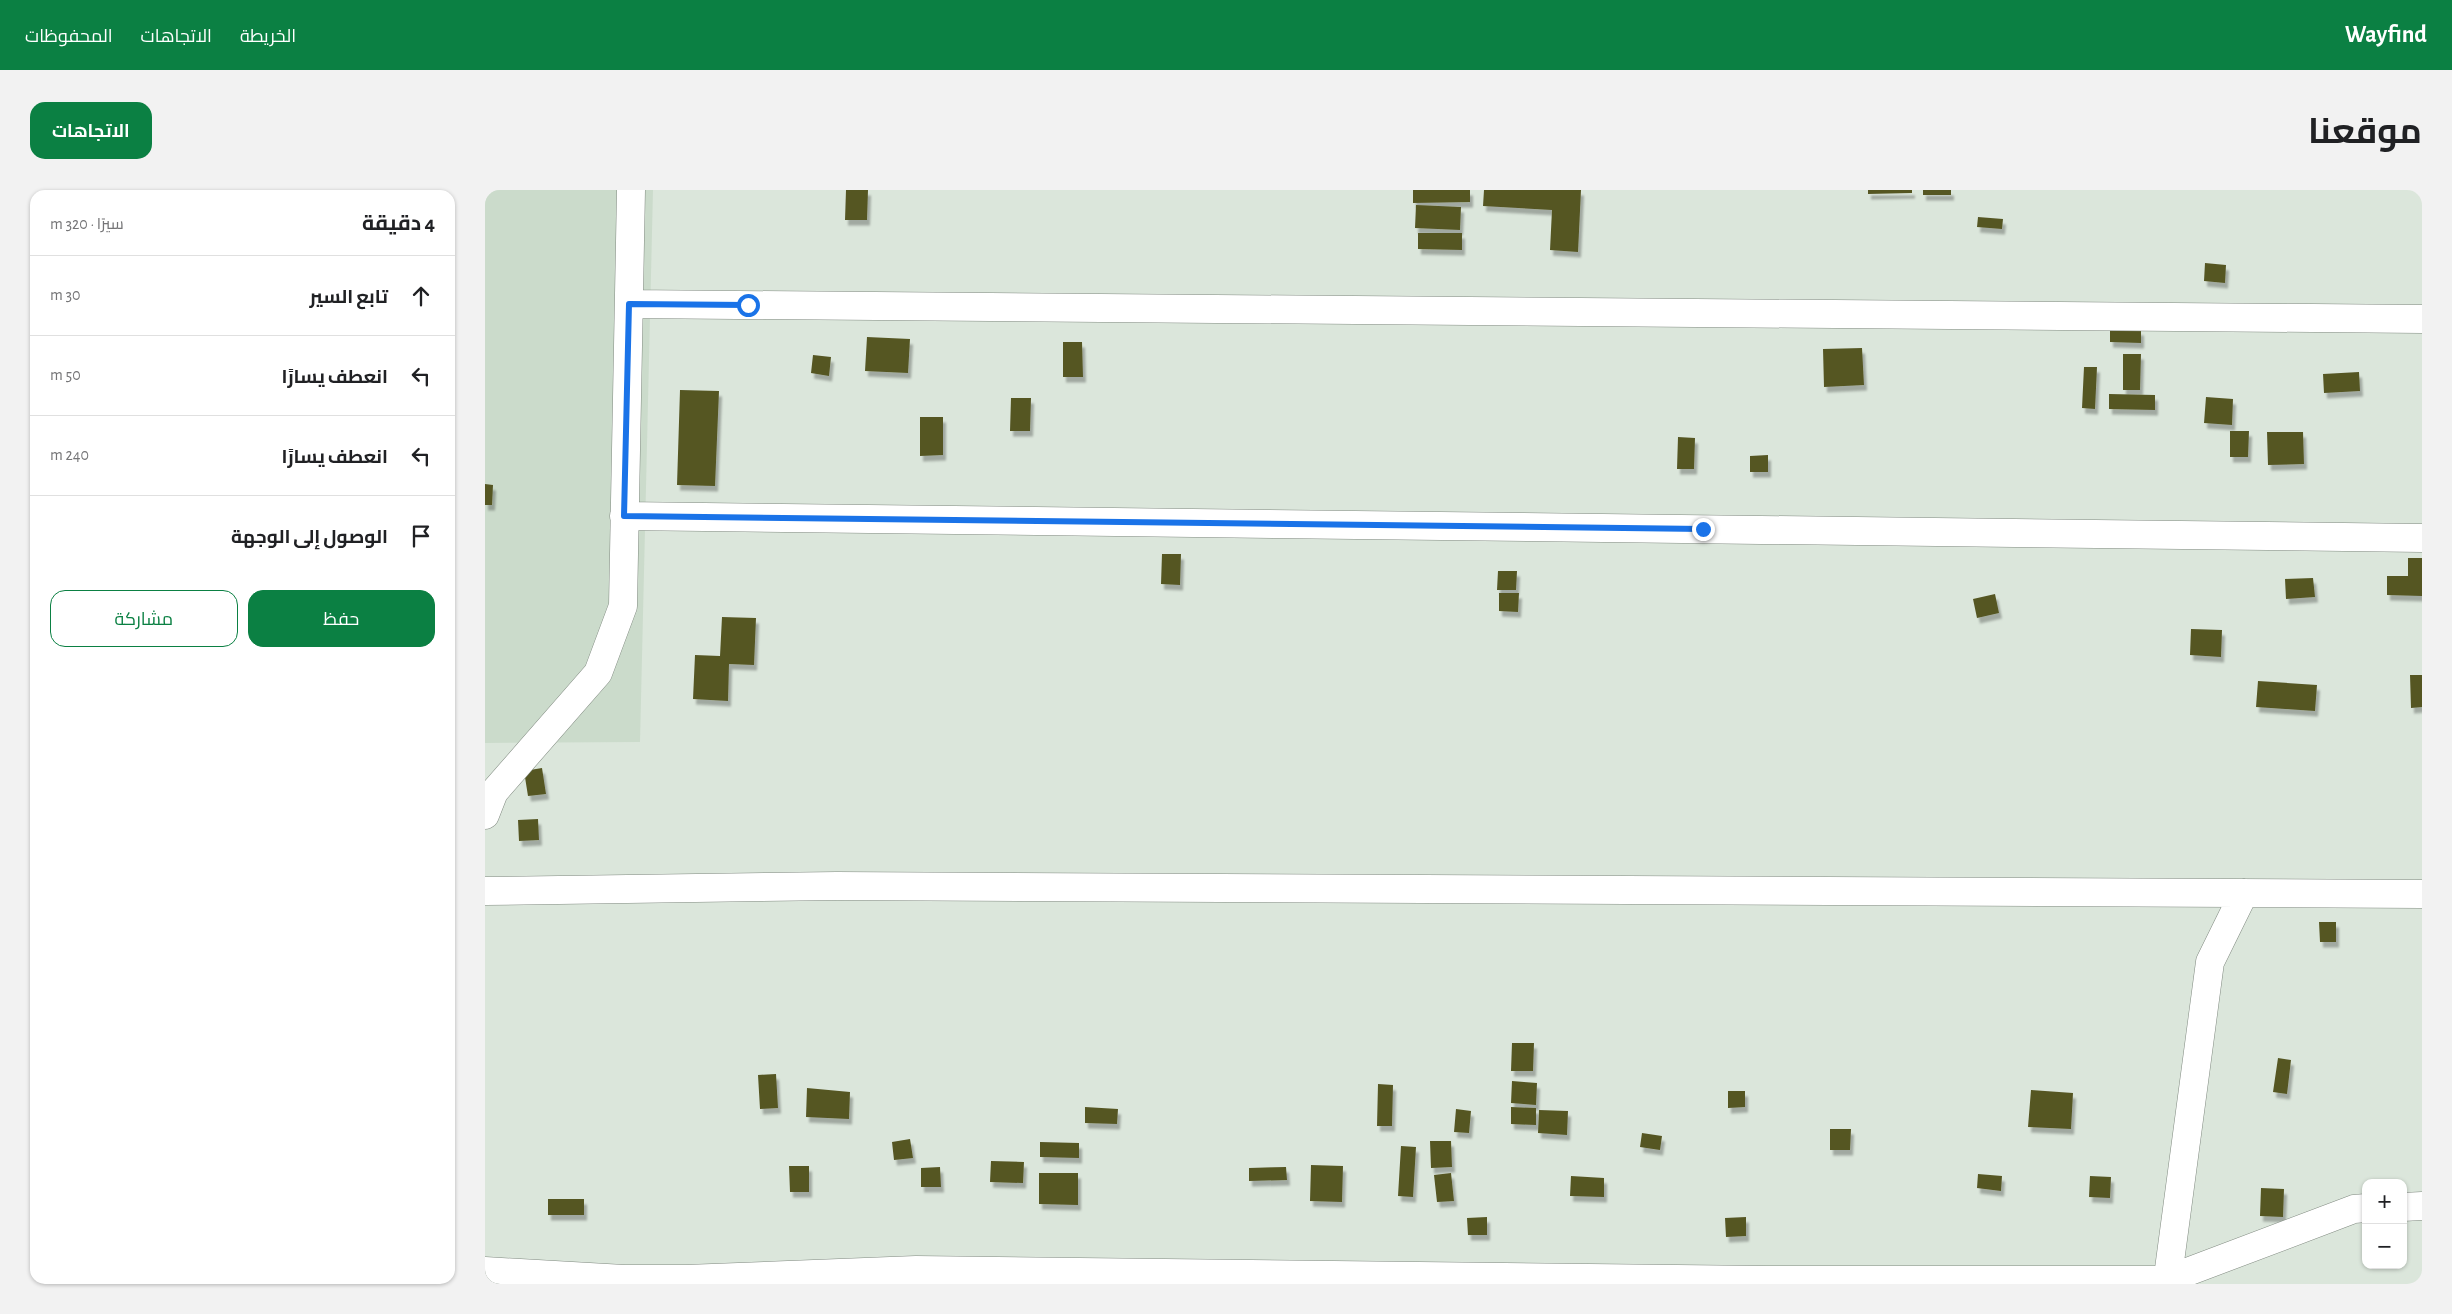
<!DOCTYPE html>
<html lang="ar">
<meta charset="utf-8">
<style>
:root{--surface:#fff;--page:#f2f2f2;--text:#202124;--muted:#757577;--line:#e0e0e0;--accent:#0b8043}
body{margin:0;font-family:"Alegreya Sans",Cairo,sans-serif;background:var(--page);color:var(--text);direction:rtl}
.controls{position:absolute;right:15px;bottom:15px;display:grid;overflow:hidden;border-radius:10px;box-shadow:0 1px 4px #0004}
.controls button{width:45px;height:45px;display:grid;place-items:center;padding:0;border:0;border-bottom:1px solid var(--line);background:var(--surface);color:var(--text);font:25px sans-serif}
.stop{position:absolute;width:15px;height:15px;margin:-11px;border:4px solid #1a73e8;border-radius:50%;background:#fff}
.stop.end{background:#1a73e8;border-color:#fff;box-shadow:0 1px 5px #0008}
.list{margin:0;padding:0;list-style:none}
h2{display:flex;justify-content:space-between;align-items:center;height:65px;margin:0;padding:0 20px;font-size:21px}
h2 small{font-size:16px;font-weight:400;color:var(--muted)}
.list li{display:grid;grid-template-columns:32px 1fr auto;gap:15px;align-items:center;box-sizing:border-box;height:80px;padding:0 20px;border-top:1px solid var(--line)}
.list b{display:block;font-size:19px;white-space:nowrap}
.list em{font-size:16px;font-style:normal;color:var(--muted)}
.actions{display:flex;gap:10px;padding:15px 20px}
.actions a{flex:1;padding:11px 0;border:1px solid var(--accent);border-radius:15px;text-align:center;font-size:18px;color:var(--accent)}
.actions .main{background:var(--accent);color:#fff}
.icon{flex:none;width:28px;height:28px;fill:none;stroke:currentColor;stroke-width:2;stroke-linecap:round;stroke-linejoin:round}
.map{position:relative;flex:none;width:1937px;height:1094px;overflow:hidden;direction:ltr;border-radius:15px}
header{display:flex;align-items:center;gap:30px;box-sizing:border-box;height:70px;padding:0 25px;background:var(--accent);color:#fff}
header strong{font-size:24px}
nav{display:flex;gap:28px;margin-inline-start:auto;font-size:18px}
.intro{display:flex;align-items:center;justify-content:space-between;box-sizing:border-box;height:120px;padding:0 30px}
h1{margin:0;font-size:35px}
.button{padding:12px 22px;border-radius:15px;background:var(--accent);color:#fff;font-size:18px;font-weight:700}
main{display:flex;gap:30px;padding:0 30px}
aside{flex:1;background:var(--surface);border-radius:15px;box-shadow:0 1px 4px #0004}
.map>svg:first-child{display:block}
.built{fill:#cbdbcb}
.building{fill:#555624;filter:url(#shadow)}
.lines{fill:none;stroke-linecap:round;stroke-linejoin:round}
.minor-casing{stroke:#808a80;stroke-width:29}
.minor{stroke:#fff;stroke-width:28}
.route{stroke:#1a73e8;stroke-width:6}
</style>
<header>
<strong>Wayfind</strong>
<nav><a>الخريطة</a><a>الاتجاهات</a><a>المحفوظات</a></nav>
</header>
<div class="intro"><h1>موقعنا</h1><a class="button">الاتجاهات</a></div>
<main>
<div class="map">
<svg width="1937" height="1094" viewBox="0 0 1937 1094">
<defs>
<filter id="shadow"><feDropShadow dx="3" dy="5.5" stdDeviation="1" flood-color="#0004"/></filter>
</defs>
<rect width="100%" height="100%" fill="#dbe6db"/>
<path class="built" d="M0,0h168l-13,552 -155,1z"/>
<path class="building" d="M361,0h22l-1,30h-22z
M928,0h57v12l-57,1z
M999,0h97l-3,62 -28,-2 2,-40 -69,-4z
M1383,0h44v3l-44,1z
M1438,0h28v5h-28z
M931,15l45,2 -1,23 -45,-2z
M1493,27l25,2 -1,10 -25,-2z
M933,43h44v17l-44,-1z
M1720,73l21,2 -1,18 -21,-2z
M1625,139l31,1v13l-31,-1z
M382,147l43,2 -2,34 -43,-2z
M578,152h19l1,35h-20z
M1377,158l2,37 -40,2 -1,-38z
M1638,164h18l-1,36h-17z
M328,165l18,2 -2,19 -18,-3z
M1599,177h13l-2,42 -13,-1z
M1874,182l1,19 -36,2 -1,-19z
M195,200l39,1 -4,95 -38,-1z
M1624,204l46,1v15l-46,-1z
M1721,207l27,2 -1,26 -28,-2z
M526,208h20l-1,33h-20z
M435,227h23v38l-23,1z
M1745,241h19l-1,26h-18z
M1782,242h36l1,32 -36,1z
M1193,247l17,1 -1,31h-17z
M1283,265v17h-18v-16z
M0,294l8,1 -1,20h-7z
M677,364h19l-1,31 -19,-1z
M1923,368h14v38l-35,-1v-19h21z
M1013,381h19l-1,19h-19z
M1828,388l2,19 -29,2 -1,-20z
M1014,403h20l-1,19 -19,-1z
M1510,404l4,19 -22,5 -4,-19z
M237,427l34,1 -2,47 -25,-1 -1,37 -35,-2 2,-44 25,1z
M1706,439l31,1 -1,27 -31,-2z
M1925,485h12v32l-11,1z
M1773,491l59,4 -2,26 -59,-4z
M57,578l4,26 -18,2 -4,-25z
M53,629l1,21 -20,1 -1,-21z
M1834,732h17v20h-16z
M1027,853h22l-1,28h-22z
M1793,868l13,2 -4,34 -14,-2z
M291,884l2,34 -18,1 -2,-34z
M1027,891l25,2 -1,22 -25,-2z
M893,894l15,1 -1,41h-15z
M322,898l43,4 -1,27 -43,-2z
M1546,900l42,3 -2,36 -43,-2z
M1243,901h17v16l-17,1z
M600,917l33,2 -1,15 -32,-1z
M1026,917l25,1v17l-25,-1z
M971,919l15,2 -2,22 -15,-1z
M1054,920l29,1 -1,24 -29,-2z
M1345,939h21l-1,21h-20z
M1157,943l20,3 -2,14 -20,-3z
M425,949l3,19 -19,2 -2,-18z
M945,951h21l1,26 -21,1z
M555,952l39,1v15l-39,-1z
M916,956l15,1 -3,50 -15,-1z
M506,971l33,1 -1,21 -33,-1z
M826,975l32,1 -1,36 -32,-1z
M304,976h20v26h-19z
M455,977l1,20h-20v-19z
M801,977l1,13 -38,1v-13z
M554,983h39v32l-39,-1z
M966,983l3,28 -17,1 -3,-27z
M1493,984l24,2 -1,15 -24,-3z
M1086,986l33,2v19l-34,-1z
M1605,986l21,1 -1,21 -21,-1z
M1776,998l23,1 -1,28 -23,-1z
M63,1009h36v16h-36z
M1002,1027v18h-19l-1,-17z
M1261,1027v19l-20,1 -1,-19z"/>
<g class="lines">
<g class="minor-casing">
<path id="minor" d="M144,114l1793,15
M139,326l1798,22
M0,625l9,-23 104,-119 25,-67 8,-416
M0,701l352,-5 1585,8
M1918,1017l19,-1
M0,1081l139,8h62l230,-9 849,10h401l188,-71 12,-1
M1682,1094l43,-322 34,-69"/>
</g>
<use href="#minor" class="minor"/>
</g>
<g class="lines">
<path class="route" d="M263,115l-119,-1 -5,212 1079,13"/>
</g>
</svg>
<div class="controls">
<button>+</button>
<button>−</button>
</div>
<div class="stop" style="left:263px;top:115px"></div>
<div class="stop end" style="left:1218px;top:339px"></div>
</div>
<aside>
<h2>4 دقيقة<small>سيرًا · 320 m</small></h2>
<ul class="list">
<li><svg class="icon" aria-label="ahead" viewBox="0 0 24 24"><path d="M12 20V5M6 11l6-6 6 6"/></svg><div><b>تابع السير</b></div><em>30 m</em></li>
<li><svg class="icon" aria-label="left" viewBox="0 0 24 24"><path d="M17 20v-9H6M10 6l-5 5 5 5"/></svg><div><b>انعطف يسارًا</b></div><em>50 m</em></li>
<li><svg class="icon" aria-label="left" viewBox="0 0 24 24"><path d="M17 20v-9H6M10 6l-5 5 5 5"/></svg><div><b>انعطف يسارًا</b></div><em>240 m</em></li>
<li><svg class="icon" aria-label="arrive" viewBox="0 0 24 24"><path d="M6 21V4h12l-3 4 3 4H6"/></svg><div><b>الوصول إلى الوجهة</b></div></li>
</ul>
<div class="actions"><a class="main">حفظ</a><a>مشاركة</a></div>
</aside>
</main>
